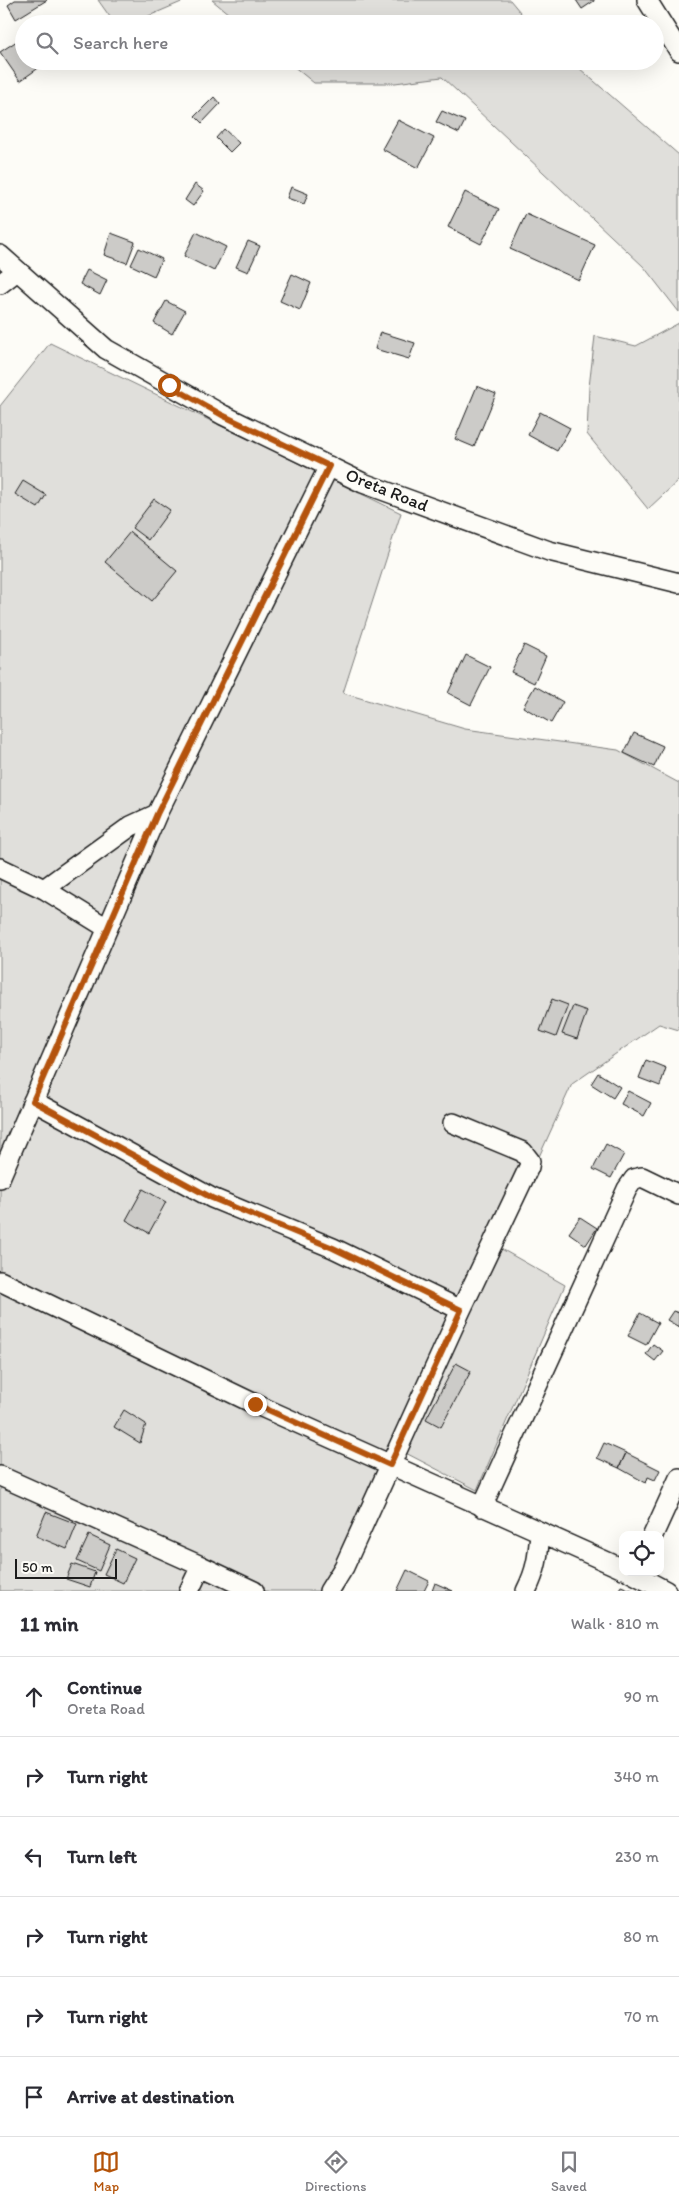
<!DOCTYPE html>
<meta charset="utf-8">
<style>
:root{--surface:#fff;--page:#f2f2f3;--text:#2b2b33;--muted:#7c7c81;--line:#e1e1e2;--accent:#b45309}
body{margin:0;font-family:Itim,sans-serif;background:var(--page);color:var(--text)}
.controls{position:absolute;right:15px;bottom:15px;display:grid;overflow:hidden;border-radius:10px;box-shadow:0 5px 20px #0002}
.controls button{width:45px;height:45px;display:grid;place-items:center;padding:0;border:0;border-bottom:1px solid var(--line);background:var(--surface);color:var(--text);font:25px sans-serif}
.scale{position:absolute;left:15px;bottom:12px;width:102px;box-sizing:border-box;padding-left:5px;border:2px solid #1c1c1c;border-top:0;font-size:14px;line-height:18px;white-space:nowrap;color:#1c1c1c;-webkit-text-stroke:4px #fdfcf7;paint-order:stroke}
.stop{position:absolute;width:15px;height:15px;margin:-11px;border:4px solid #b45309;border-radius:50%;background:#fff}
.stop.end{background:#b45309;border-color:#fff;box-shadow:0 1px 5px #0008}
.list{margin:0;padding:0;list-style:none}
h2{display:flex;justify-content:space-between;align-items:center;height:65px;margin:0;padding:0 20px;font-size:21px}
h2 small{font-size:16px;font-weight:400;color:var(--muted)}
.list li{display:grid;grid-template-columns:32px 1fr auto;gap:15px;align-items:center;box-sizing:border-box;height:80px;padding:0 20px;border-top:1px solid var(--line)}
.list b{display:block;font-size:19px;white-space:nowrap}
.list p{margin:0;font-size:16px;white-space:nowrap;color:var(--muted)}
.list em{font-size:16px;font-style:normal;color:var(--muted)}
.icon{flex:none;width:28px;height:28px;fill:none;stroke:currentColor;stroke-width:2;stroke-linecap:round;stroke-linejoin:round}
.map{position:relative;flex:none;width:679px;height:1591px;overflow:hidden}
.search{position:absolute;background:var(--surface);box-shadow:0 5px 20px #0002;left:15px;right:15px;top:15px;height:55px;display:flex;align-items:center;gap:12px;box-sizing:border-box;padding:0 18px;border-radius:28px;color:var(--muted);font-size:19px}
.sheet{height:545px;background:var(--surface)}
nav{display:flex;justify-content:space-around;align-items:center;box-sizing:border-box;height:70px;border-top:1px solid var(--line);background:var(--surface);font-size:14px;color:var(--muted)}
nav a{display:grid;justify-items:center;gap:2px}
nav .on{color:var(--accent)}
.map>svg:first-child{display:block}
.green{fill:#e0dfdb;stroke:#7e7e7c}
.building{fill:#cccbc8;stroke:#1c1c1c}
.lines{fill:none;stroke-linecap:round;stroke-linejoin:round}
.minor-casing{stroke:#1c1c1c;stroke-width:22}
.minor{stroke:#fdfcf7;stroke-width:19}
.route{stroke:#b45309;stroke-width:6}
.labels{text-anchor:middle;stroke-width:4.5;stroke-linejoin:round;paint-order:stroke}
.street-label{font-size:18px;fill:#1c1c1c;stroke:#fdfcf7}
</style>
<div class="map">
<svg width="679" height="1591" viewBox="0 0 679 1591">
<rect width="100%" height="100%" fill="#fdfcf7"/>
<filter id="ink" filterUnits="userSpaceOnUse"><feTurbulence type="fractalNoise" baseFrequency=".02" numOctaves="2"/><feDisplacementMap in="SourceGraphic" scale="10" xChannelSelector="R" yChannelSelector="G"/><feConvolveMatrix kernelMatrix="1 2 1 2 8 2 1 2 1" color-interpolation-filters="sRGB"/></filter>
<g filter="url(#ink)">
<path class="green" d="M98,0h88l-56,24h-15z
M212,0h298l20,24h-289z
M287,61h284l108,94v157l-35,-45 -202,-190 -47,6h-81z
M679,323v157l-31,29 -61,-75 2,-47 6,-51 41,10z
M50,343l351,170 -58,180 122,36 153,21 61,33v247l-20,-6 -87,60 -74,163 67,38 -88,205 -79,-41 -56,142h-342v-1185z"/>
<path class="building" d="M15,0h32l-31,19 -8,-14z
M576,0h18v1l-12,8z
M52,17l4,7h-14z
M20,39l4,6v16h11l5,6 -20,14 -20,-29z
M214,97l6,7 -18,19 -7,-7z
M442,111l23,10 -6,12 -23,-11z
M398,120l36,18 -16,30 -36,-19z
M224,129l15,14 -9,9 -14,-14z
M195,184l9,7 -11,15 -8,-6z
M291,187l17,7 -4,10 -17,-6z
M465,192l34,17 -18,35 -33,-17z
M526,214l69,31 -16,35 -69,-31z
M196,232l30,15 -12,24 -30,-15z
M111,233l24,9 -8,21 -23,-8z
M248,241l12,5 -12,26 -12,-5z
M139,248l23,11 -8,17 -23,-11z
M87,270l20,10 -7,15 -20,-11z
M292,274l19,9 -11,27 -20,-9z
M166,301l19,10 -13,23 -18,-11z
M380,332l35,11 -6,16 -34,-10z
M477,386l19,8 -22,53 -19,-8z
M540,412l30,16 -13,23 -29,-16z
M23,481l23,14 -8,13 -23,-14z
M154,499l16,11 -22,30 -16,-12z
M130,532l47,39 -25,30 -47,-39z
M524,645l22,11 -12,27 -23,-11z
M466,655l24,12 -19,38 -23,-12z
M535,686l28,16 -12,21 -28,-16z
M634,733l29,13 -9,21 -30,-14z
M552,999l16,6 -12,32 -16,-6z
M573,1006l14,5 -10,28 -15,-5z
M646,1060l20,8 -6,18 -21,-8z
M598,1073l22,14 -7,11 -22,-14z
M628,1091l23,12 -7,13 -23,-12z
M606,1144l18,10 -13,24 -18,-9z
M143,1189l23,13 -17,31 -23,-13z
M580,1217l17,11 -11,17 -17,-12z
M673,1311l6,2v14l-12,-7z
M640,1313l18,10 -12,22 -18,-9z
M653,1344l10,7 -8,10 -9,-7z
M456,1363l15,8 -30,56 -15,-8z
M124,1410l22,14 -6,19 -26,-16z
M604,1443l22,10 -7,15 -22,-10z
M626,1453l34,17 -5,10 -7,-3 -2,6 -27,-15z
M46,1512l31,12 -10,25 -31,-13z
M89,1535l21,10 -11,26 -22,-10z
M116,1549l19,9 -12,25 -19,-9z
M72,1564l23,8 -5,15 -24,-8z
M407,1570l22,11 -5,10h-27z
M435,1583l18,8h-21z
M621,1586l13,5h-16z"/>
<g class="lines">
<g class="minor-casing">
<path id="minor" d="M647,0l32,51
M0,255l106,94 117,66 140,68 186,68 130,32
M0,284l17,-13
M0,868l44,21 63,39
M44,889l87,-63 26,-12
M33,1101l179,97 121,50 128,62
M0,1178l157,-364 172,-348
M0,1281l255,123 368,165
M0,1476l201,90
M482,1507l145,-318 7,-10 8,-2 37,18
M653,1535l26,-57
M630,1572l36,19
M189,1591l12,-25 53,25
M329,1591l15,-24 117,-257 68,-143 1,-6 -7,-9 -70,-29
M526,1591c11,-22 12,-35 14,-58"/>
</g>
<use href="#minor" class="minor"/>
</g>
</g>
<g class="lines" filter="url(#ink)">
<path class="route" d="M169,385l53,30 107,51 -172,348 -124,287 179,97 121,50 128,62 -71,155 -135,-61"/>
</g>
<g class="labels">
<g class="street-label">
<text transform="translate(387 490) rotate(22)" y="6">Oreta Road</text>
</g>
</g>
</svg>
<div class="controls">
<button><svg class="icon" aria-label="locate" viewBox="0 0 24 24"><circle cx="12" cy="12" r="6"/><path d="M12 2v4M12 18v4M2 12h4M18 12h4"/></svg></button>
</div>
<div class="scale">50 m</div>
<div class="stop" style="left:169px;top:385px"></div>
<div class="stop end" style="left:255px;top:1404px"></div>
<div class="search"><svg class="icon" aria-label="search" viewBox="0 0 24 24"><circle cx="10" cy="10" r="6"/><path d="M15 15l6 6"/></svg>Search here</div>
</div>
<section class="sheet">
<h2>11 min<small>Walk · 810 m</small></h2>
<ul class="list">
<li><svg class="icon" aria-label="ahead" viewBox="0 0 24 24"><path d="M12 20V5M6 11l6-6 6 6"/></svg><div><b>Continue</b><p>Oreta Road</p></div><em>90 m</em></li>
<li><svg class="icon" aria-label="right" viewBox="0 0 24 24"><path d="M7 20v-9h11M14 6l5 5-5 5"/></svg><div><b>Turn right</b></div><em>340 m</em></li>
<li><svg class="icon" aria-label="left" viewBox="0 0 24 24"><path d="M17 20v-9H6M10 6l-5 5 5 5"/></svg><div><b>Turn left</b></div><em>230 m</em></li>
<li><svg class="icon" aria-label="right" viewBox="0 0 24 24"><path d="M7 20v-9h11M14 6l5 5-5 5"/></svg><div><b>Turn right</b></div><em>80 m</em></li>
<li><svg class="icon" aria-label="right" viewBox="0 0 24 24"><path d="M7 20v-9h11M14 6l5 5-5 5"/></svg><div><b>Turn right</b></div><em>70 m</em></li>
<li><svg class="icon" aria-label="arrive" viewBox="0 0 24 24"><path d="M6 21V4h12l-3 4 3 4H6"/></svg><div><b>Arrive at destination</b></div></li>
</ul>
</section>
<nav>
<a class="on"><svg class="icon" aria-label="map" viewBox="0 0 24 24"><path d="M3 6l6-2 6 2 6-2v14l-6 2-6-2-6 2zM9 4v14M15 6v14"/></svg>Map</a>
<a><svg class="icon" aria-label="directions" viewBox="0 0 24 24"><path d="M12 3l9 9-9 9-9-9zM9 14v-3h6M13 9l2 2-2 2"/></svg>Directions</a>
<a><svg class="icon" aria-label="saved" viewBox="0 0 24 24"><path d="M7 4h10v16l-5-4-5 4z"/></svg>Saved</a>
</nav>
